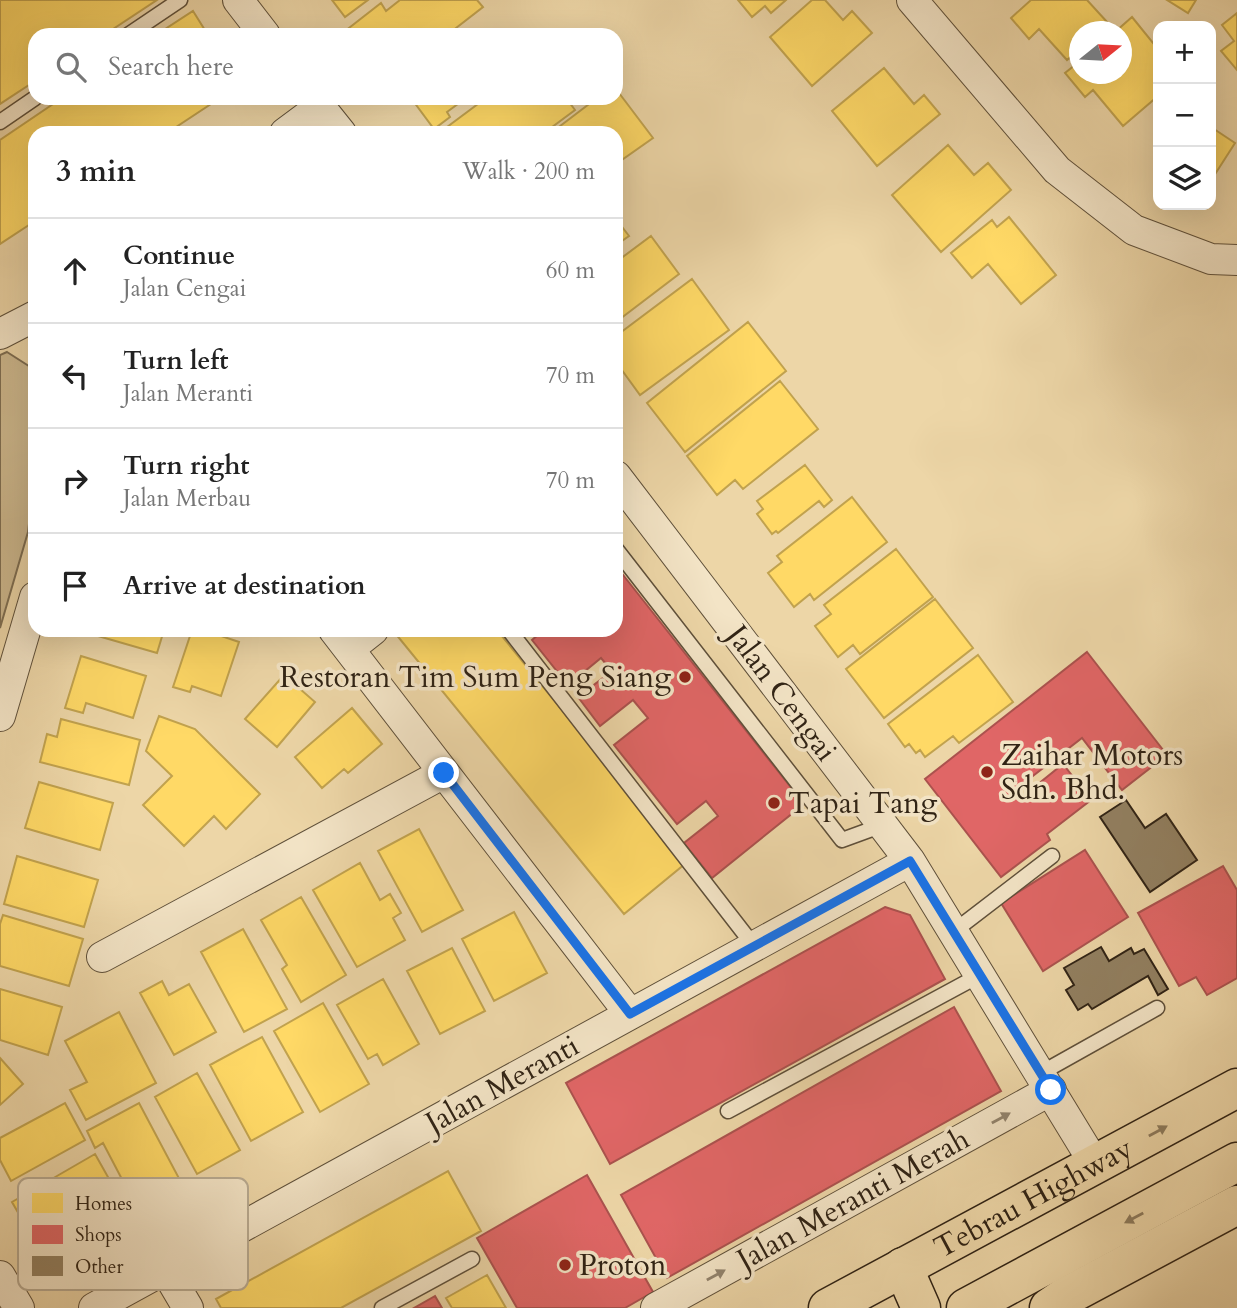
<!DOCTYPE html>
<meta charset="utf-8">
<style>
:root{--surface:#fff;--page:#f2f2f2;--text:#222;--muted:#767676;--line:#e0e0e0}
body{margin:0;font-family:Cardo,serif;background:var(--page);color:var(--text)}
.controls{position:absolute;right:21px;top:21px;display:grid;overflow:hidden;border-radius:14px;box-shadow:0 7px 28px #0002}
.controls button{width:63px;height:63px;display:grid;place-items:center;padding:0;border:0;border-bottom:2px solid var(--line);background:var(--surface);color:var(--text);font:35px sans-serif}
.compass{position:absolute;left:1069px;top:21px;width:63px;height:63px;border-radius:50%;background:var(--surface);box-shadow:0 7px 28px #0002;rotate:72deg}
.stop{position:absolute;width:21px;height:21px;margin:-16px;border:5px solid #1a73e8;border-radius:50%;background:#fff}
.stop.end{background:#1a73e8;border-color:#fff;box-shadow:0 2px 7px #0008}
.list{margin:0;padding:0;list-style:none}
h2{display:flex;justify-content:space-between;align-items:center;height:91px;margin:0;padding:0 28px;font-size:30px}
h2 small{font-size:23px;font-weight:400;color:var(--muted)}
.list li{display:grid;grid-template-columns:46px 1fr auto;gap:21px;align-items:center;box-sizing:border-box;height:105px;padding:0 28px;border-top:2px solid var(--line)}
.list b{display:block;font-size:26px;white-space:nowrap}
.list p{margin:0;font-size:23px;white-space:nowrap;color:var(--muted)}
.list em{font-size:23px;font-style:normal;color:var(--muted)}
.icon{flex:none;width:38px;height:38px;fill:none;stroke:currentColor;stroke-width:2;stroke-linecap:round;stroke-linejoin:round}
.map{position:relative;flex:none;width:1237px;height:1308px;overflow:hidden}
.search{position:absolute;background:var(--surface);box-shadow:0 7px 28px #0002;left:28px;top:28px;width:595px;height:77px;display:flex;align-items:center;gap:18px;box-sizing:border-box;padding:0 24px;border-radius:21px;color:var(--muted);font-size:26px}
.panel{position:absolute;background:var(--surface);box-shadow:0 7px 28px #0002;left:28px;top:126px;width:595px;height:511px;border-radius:21px}
.map>svg:first-child{display:block}
.green{fill:#cdb88e;stroke:#7e6e52;stroke-width:2}
.homes{fill:#ffd966;stroke:#c1a24e;stroke-width:2}
.shops{fill:#e06666;stroke:#ab524e;stroke-width:2}
.building{fill:#928061;stroke:#302315;stroke-width:2}
.lines{fill:none;stroke-linecap:round;stroke-linejoin:round}
.service-casing{stroke:#5f503a;stroke-width:17}
.minor-casing{stroke:#5f503a;stroke-width:32}
.primary-casing{stroke:#302315;stroke-width:41}
.trunk-casing{stroke:#302315;stroke-width:41}
.service{stroke:#f3e4c6;stroke-width:14}
.minor{stroke:#f3e4c6;stroke-width:30}
.primary{stroke:#edd6a7;stroke-width:38}
.trunk{stroke:#edd6a7;stroke-width:38}
.oneway{fill:#92846e}
.oneway2{fill:#8e7c5e}
.route{stroke:#1a73e8;stroke-width:9}
.poi-dot{fill:#8f2418;stroke:#f3e4c6;stroke-width:2.5}
.labels{text-anchor:middle;stroke-width:7;stroke-linejoin:round;paint-order:stroke}
.poi-label{font-size:30px;fill:#302315;stroke:#f3e4c6;text-anchor:start}
.street-label{font-size:30px;fill:#302315;stroke:#f3e4c6}
.key{fill:#f3e4c6;stroke:#b8aa91;stroke-width:2}
.key-label{font-size:19px;fill:#302315}
</style>
<div class="map">
<svg width="1237" height="1308" viewBox="0 0 1237 1308">
<rect width="100%" height="100%" fill="#edd6a7"/>
<filter id="stains"><feTurbulence type="fractalNoise" baseFrequency=".00286" numOctaves="4"/><feColorMatrix values="0 0 0 0 .2 0 0 0 0 .09 0 0 0 0 .02 0 0 0 .5 -.17"/></filter>
<radialGradient id="worn" r=".72"><stop offset=".6" stop-color="#630" stop-opacity="0"/><stop offset="1" stop-color="#630" stop-opacity=".3"/></radialGradient>
<path class="green" d="M7,352l28,18v104l-7,58 -28,96v-273z"/>
<path class="homes" d="M0,0h157l-53,35h-69v46l-35,23z
M332,0h36l-23,17z
M400,0h77l6,7 -36,28h-107l41,-32 5,8z
M738,0h48l-15,13 -6,-7 -13,11z
M812,0h13l18,20 9,-9 20,22 -60,53 -42,-49z
M1031,0h56l21,23 -10,9h-18v17l-13,11 -28,-31 -10,10 -18,-21z
M1167,0h29l-8,13z
M193,11l15,24h-52z
M1237,13v57l-16,-19 13,-10 -12,-16z
M1132,17l26,32v47l-35,30 -30,-36 -8,7 -20,-24 15,-12v13h42v-42h-7z
M884,68l30,36 10,-9 16,19 -63,52 -45,-55z
M616,89l37,49 -37,26v-31h-65l46,-35h19z
M62,98h158l-53,35h-132v88l-35,23v-104z
M411,98h55l-19,14 3,5 -16,12z
M486,98h80l9,12 -31,23h-105z
M1211,127l24,16 -23,36 -1,-1z
M948,145l26,30 14,-12 23,27 -70,62 -49,-57z
M1009,217l47,58 -35,29 -33,-40 -16,14 -21,-25 41,-33 5,7z
M616,219l13,17 -13,9z
M651,236l28,38 -63,48v-60z
M692,279l37,51 -89,65 -24,-33v-26z
M748,322l38,49 -101,81 -38,-49z
M780,381l38,48 -75,60 -8,-9 -18,15 -30,-39z
M805,465l27,35 -8,7 -5,-6 -41,32 -2,-2 -4,3 -15,-20 6,-5 -6,-8z
M852,497l35,45 -73,58 -4,-6 -16,13 -26,-34 14,-11 -5,-6z
M896,549l37,48 -73,57 -7,-9 -15,12 -23,-31 16,-12 -7,-9z
M935,599l38,49 -89,70 -38,-49z
M99,630h65l-7,23 -59,-17z
M192,630h28l-2,5 21,7 -18,54 -29,-10 -2,6 -17,-5z
M398,630h99l189,233 -62,51 -229,-281z
M978,655l35,47 -54,41 -6,-7 -28,21 -5,-7 -4,3 -7,-9 -4,3 -17,-23z
M81,656l65,20 -13,42 -47,-15 -3,10 -18,-5z
M284,675l31,27 -38,45 -32,-28z
M352,708l30,36 -34,29 -4,-4 -22,19 -27,-31z
M159,716l36,13 65,65 -34,35 -12,-13 -30,30 -41,-41 29,-29 -26,-25z
M61,719l79,21 -11,45 -89,-23 7,-28 10,3z
M39,782l74,21 -13,47 -75,-22z
M419,829l44,81 -41,22 -44,-81z
M17,856l81,24 -14,47 -80,-23z
M360,863l20,37 10,-6 11,19 -8,5 12,22 -48,27 -44,-77z
M301,897l45,78 -45,27 -19,-33 5,-4 -26,-45z
M514,912l33,61 -53,28 -32,-62z
M3,915l80,24 -14,47 -69,-20v-42z
M243,929l44,80 -43,23 -43,-80z
M452,948l33,63 -45,23 -33,-63z
M383,979l36,65 -36,21 -6,-11 -9,5 -31,-54z
M162,981l7,14 20,-11 27,48 -42,23 -34,-62z
M0,989l62,18 -14,48 -48,-15z
M323,1003l46,81 -49,28 -46,-81z
M119,1012l37,71 -70,37 -16,-30 17,-8 -22,-41z
M262,1037l41,75 -52,29 -41,-76z
M0,1058l23,26 -23,21z
M197,1073l43,77 -43,24 -42,-77z
M65,1103l20,37 -74,41 -11,-21v-22z
M139,1103l43,81 -45,24 -34,-65 -8,5 -8,-17z
M95,1154l31,55 -35,20 -8,-12 -35,20 7,12 -12,7 -31,-54z
M448,1171l33,60 -140,77h-120l-5,-9z
M487,1275l19,33h-54l-6,-10z"/>
<path class="shops" d="M616,566l188,238 -92,74 -28,-35 34,-27 -12,-15 -29,23 -63,-79 34,-27 -15,-18 -33,26 -22,-29 34,-26 -11,-13 -33,27 -36,-45 12,-10h72z
M1087,652l80,103 -45,35 -40,-52 -66,51 6,8 41,-33 28,36 -44,34 3,6 -49,37 -76,-98z
M1085,850l43,67 -85,54 -42,-68z
M1223,866l14,24v88l-30,17 -11,-18 -17,9 -41,-73z
M885,907l25,8 35,64 -335,185 -44,-81z
M954,1007l47,84 -334,187 -46,-83z
M587,1175l66,117 -28,16h-108l-40,-70z
M435,1296l7,12h-28z"/>
<path class="building" d="M1126,800l19,28 21,-14 31,46 -47,32 -50,-75z
M1101,947l8,14 22,-13 3,6 10,-5 24,40 -10,6 -10,-19 -56,33 -4,-5 -10,6 -12,-20 8,-5 -10,-17z"/>
<g class="lines">
<g class="service-casing">
<path id="service" d="M128,35l52,-35
M0,122l35,-24
M616,549l226,291 41,-15
M509,630l245,316
M953,932l99,-76
M1041,1073l116,-65
M728,1111l252,-136
M382,1308l90,-49"/>
</g>
<g class="minor-casing">
<path id="minor" d="M238,0l27,35
M912,0l145,170 77,60 77,29 26,1
M313,98l28,35
M285,133l35,-26
M0,334l35,-18
M616,476l294,385 186,305
M334,630l296,384
M349,649l24,-19
M0,716l35,-119
M102,957l342,-184
M165,1269l23,39
M0,1276l19,32
M94,1308l816,-447
M656,1308l395,-218"/>
</g>
<g class="primary-casing">
<path id="primary" d="M903,1267l18,41"/>
</g>
<g class="trunk-casing">
<g id="trunk">
<path id="s1" d="M828,1308l409,-220"/>
<path d="M966,1308l271,-146"/>
<path d="M1049,1308l16,-11 172,-92"/>
</g>
</g>
<use href="#service" class="service"/>
<use href="#minor" class="minor"/>
<use href="#primary" class="primary"/>
<use href="#trunk" class="trunk"/>
</g>
<defs><path id="oneway-solid" d="M-6-.8H1V-3.2L6.5 0L1 3.2V.8H-6Z" transform="scale(1.75)"/></defs>
<g class="oneway">
<use href="#oneway-solid" transform="translate(1001 1118) rotate(-29)"/>
<use href="#oneway-solid" transform="translate(716 1275) rotate(-29)"/>
</g>
<g class="oneway2">
<use href="#oneway-solid" transform="translate(1158 1131) rotate(-29)"/>
<use href="#oneway-solid" transform="translate(1134 1218) rotate(152)"/>
</g>
<g class="lines">
<path class="route" d="M444,773l186,241 280,-153 141,229"/>
</g>
<g class="poi-dot">
<circle cx="685" cy="677" r="7"/>
<circle cx="987" cy="772" r="7"/>
<circle cx="774" cy="803" r="7"/>
<circle cx="565" cy="1265" r="7"/>
</g>
<g class="labels">
<g class="poi-label">
<text x="671" y="687" text-anchor="end">Restoran Tim Sum Peng Siang</text>
<text x="1001" y="765">Zaihar Motors<tspan x="1001" dy="34">Sdn. Bhd.</tspan></text>
<text x="788" y="813">Tapai Tang</text>
<text x="579" y="1275">Proton</text>
</g>
<g class="street-label">
<text transform="translate(782 693) rotate(53)" y="10">Jalan Cengai</text>
<text transform="translate(502 1084) rotate(-29)" y="10">Jalan Meranti</text>
<text dy="10" stroke="none"><textPath href="#s1" startOffset="233">Tebrau Highway</textPath></text>
<text transform="translate(853 1199) rotate(-29)" y="10">Jalan Meranti Merah</text>
</g>
</g>
<rect x="18" y="1178" width="230" height="112" rx="10" class="key"/>
<rect x="32" y="1193" width="31" height="20" fill="#ffd966"/>
<rect x="32" y="1225" width="31" height="19" fill="#e06666"/>
<rect x="32" y="1256" width="31" height="20" fill="#928061"/>
<g class="key-label">
<text x="75" y="1210">Homes</text>
<text x="75" y="1241">Shops</text>
<text x="75" y="1273">Other</text>
</g>
<rect width="100%" height="100%" filter="url(#stains)"/>
<rect width="100%" height="100%" fill="url(#worn)"/>
</svg>
<div class="controls">
<button>+</button>
<button>−</button>
<button><svg class="icon" aria-label="layers" viewBox="0 0 24 24"><path d="M12 4l9 5-9 5-9-5zM3 14l9 5 9-5"/></svg></button>
</div>
<svg class="compass" viewBox="-18 -18 36 36"><path d="M0-13l5 13h-10z" fill="#e53935"/><path d="M0 13l5-13h-10z" fill="#767676"/></svg>
<div class="stop" style="left:1051px;top:1090px"></div>
<div class="stop end" style="left:444px;top:773px"></div>
<div class="search"><svg class="icon" aria-label="search" viewBox="0 0 24 24"><circle cx="10" cy="10" r="6"/><path d="M15 15l6 6"/></svg>Search here</div>
<section class="panel">
<h2>3 min<small>Walk · 200 m</small></h2>
<ul class="list">
<li><svg class="icon" aria-label="ahead" viewBox="0 0 24 24"><path d="M12 20V5M6 11l6-6 6 6"/></svg><div><b>Continue</b><p>Jalan Cengai</p></div><em>60 m</em></li>
<li><svg class="icon" aria-label="left" viewBox="0 0 24 24"><path d="M17 20v-9H6M10 6l-5 5 5 5"/></svg><div><b>Turn left</b><p>Jalan Meranti</p></div><em>70 m</em></li>
<li><svg class="icon" aria-label="right" viewBox="0 0 24 24"><path d="M7 20v-9h11M14 6l5 5-5 5"/></svg><div><b>Turn right</b><p>Jalan Merbau</p></div><em>70 m</em></li>
<li><svg class="icon" aria-label="arrive" viewBox="0 0 24 24"><path d="M6 21V4h12l-3 4 3 4H6"/></svg><div><b>Arrive at destination</b></div></li>
</ul>
</section>
</div>
